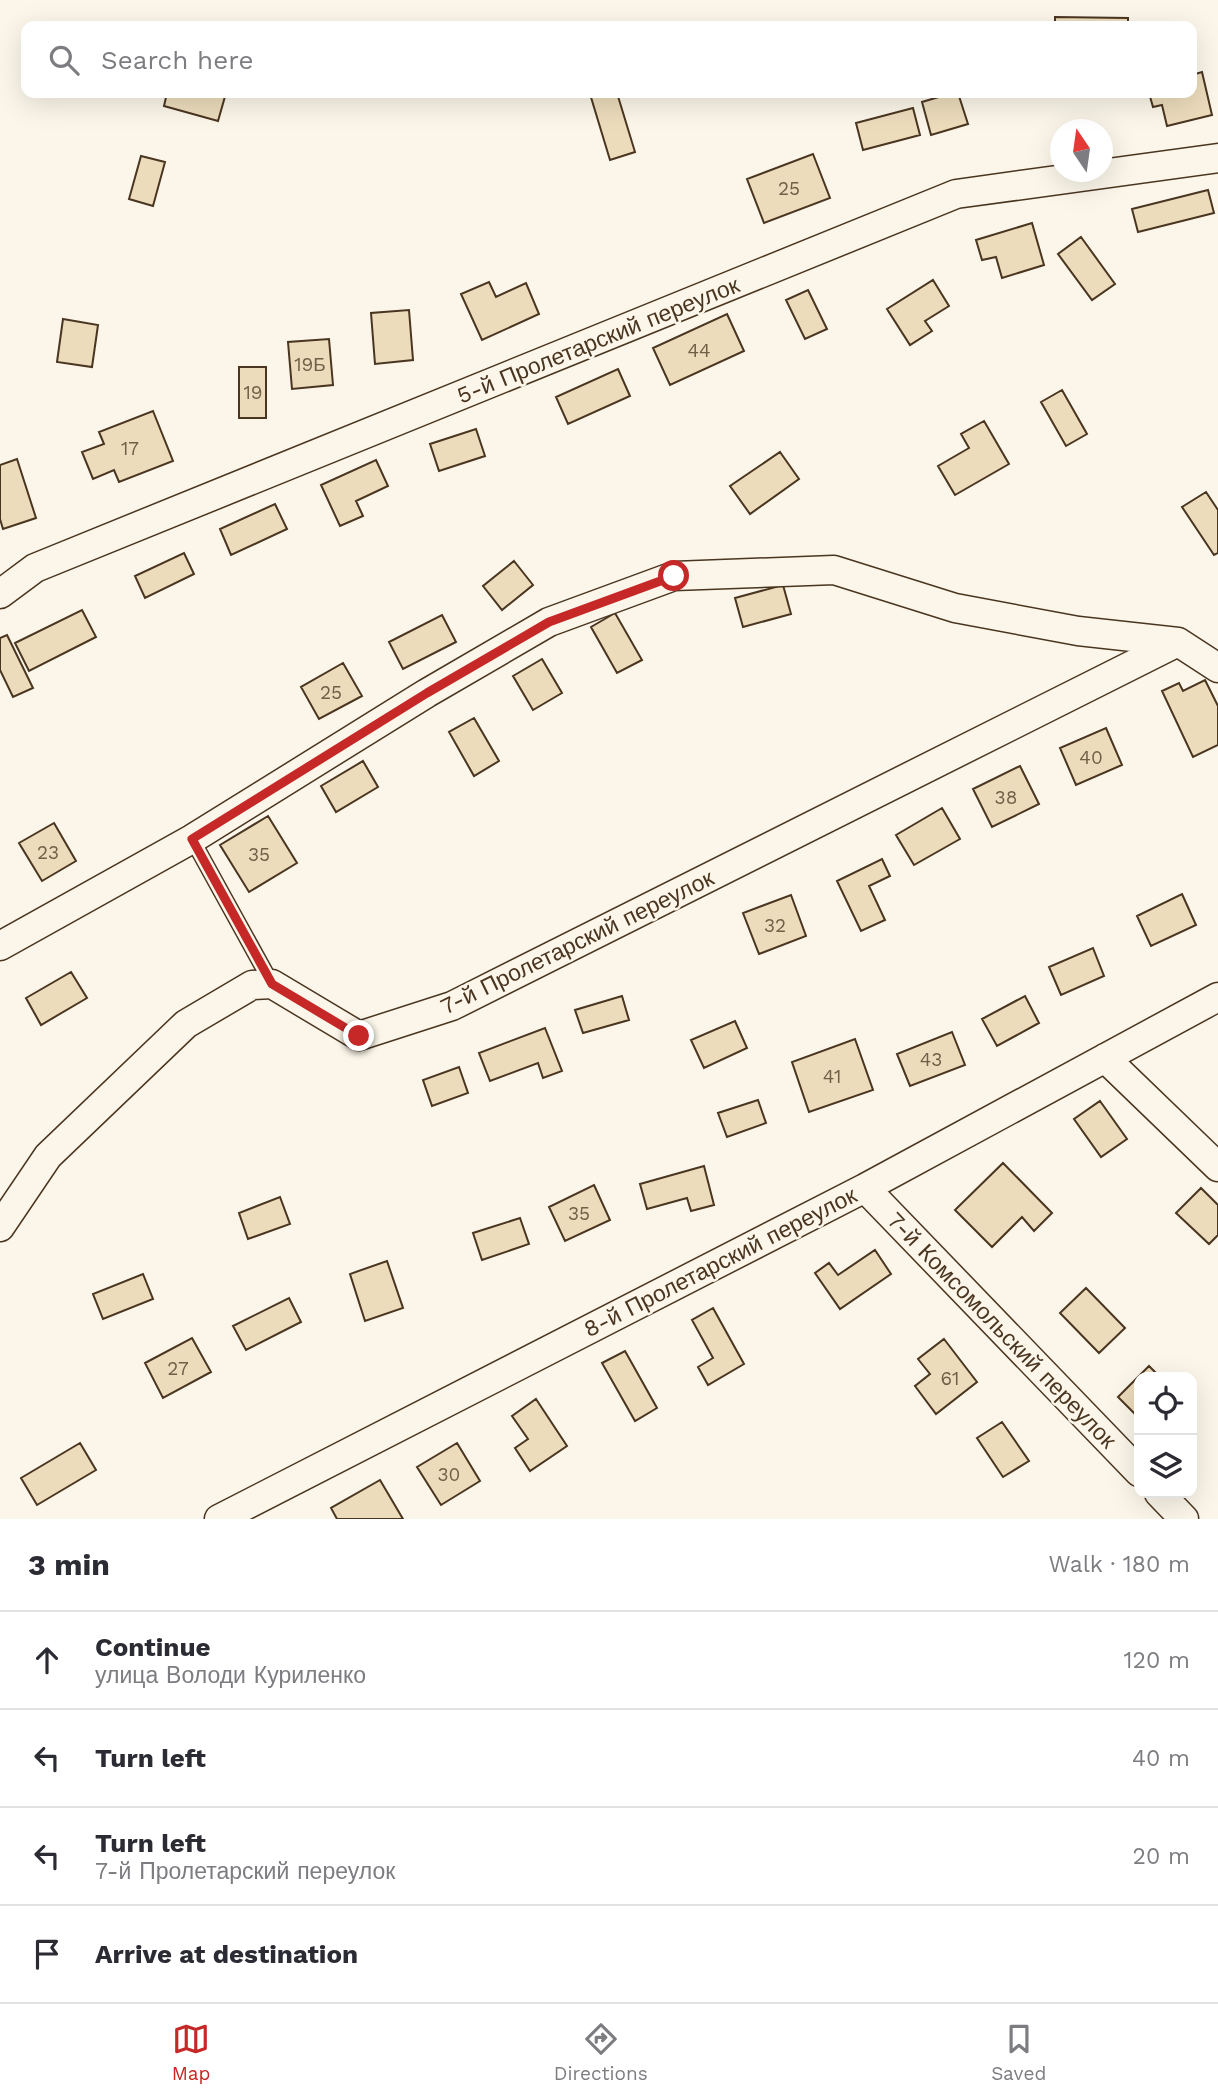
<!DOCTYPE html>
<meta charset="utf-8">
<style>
:root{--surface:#fff;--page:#f2f2f3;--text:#2b2b33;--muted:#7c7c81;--line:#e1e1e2;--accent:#c62828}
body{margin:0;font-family:"Work Sans",sans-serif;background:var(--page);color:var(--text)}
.controls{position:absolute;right:21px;bottom:21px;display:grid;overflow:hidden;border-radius:14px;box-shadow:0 7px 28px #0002}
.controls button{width:63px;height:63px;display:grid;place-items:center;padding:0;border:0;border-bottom:2px solid var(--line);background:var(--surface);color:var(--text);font:35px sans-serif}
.compass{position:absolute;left:1050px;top:119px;width:63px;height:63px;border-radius:50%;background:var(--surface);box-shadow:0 7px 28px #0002;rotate:347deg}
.stop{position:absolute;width:21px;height:21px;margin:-16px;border:5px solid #c62828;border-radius:50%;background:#fff}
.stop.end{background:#c62828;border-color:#fff;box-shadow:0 2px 7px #0008}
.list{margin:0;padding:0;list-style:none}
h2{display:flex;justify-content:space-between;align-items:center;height:91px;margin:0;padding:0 28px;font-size:30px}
h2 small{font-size:23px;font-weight:400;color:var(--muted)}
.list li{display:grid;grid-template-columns:46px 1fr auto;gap:21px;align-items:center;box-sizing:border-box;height:98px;padding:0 28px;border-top:2px solid var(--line)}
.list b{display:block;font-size:26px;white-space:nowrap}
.list p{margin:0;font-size:23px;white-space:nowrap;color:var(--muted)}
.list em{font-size:23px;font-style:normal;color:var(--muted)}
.icon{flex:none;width:38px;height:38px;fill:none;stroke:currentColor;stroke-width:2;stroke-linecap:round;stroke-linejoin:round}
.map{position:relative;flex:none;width:1218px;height:1519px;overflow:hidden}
.search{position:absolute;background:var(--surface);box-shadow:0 7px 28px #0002;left:21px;right:21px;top:21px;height:77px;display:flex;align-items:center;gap:18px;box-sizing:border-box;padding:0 24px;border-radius:14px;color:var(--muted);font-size:26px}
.sheet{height:483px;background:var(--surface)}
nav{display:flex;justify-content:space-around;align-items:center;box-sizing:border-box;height:98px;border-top:2px solid var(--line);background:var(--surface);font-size:19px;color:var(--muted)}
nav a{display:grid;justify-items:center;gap:4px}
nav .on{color:var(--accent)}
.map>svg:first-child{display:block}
.building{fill:#ecdcbc;stroke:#4a3520;stroke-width:2}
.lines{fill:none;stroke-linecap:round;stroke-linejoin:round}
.lane-casing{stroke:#4a3520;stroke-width:17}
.street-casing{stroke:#4a3520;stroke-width:31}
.lane{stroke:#fbf6e9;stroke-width:14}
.street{stroke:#fbf6e9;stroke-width:28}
.route{stroke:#c62828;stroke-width:9}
.labels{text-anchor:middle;stroke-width:5;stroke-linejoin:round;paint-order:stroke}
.number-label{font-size:19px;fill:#725f47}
.street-label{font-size:23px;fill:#4a3520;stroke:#fbf6e9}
</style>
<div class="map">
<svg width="1218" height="1519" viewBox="0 0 1218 1519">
<rect width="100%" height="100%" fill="#fbf6e9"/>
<path class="building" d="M1055,17l73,1v8h-73z
M1202,72l10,43 -45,11 -5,-21 -9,2 -4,-14h43v-18z
M167,93h59l-8,28 -54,-15z
M617,93l18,59 -25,8 -20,-66z
M952,93h6l10,31 -37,11 -9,-33z
M913,108l7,27 -57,15 -7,-27z
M813,154l17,44 -66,25 -17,-44z
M141,156l24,6 -12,44 -24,-7z
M1208,190l6,23 -76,19 -6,-23z
M1032,223l12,42 -42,13 -6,-21 -14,3 -6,-20z
M1081,237l34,47 -23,16 -34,-46z
M933,280l16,26 -24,15 7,10 -22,14 -23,-36z
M489,282l7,15 30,-14 13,31 -57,26 -21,-46z
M808,290l19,39 -22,10 -19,-39z
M409,310l4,50 -38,4 -4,-51z
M727,314l17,37 -74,34 -17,-37z
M63,319l35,6 -6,42 -35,-5z
M329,339l4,46 -41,4 -4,-47z
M239,367h27v51h-27z
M618,369l12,27 -62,28 -12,-27z
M1062,390l25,44 -21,12 -25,-44z
M153,411l20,50 -54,21 -5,-12 -21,9 -11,-27 22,-8 -5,-12z
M984,421l25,43 -54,31 -17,-29 31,-18 -8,-14z
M476,429l9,27 -46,15 -9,-27z
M780,452l19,27 -49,35 -20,-28z
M17,459l19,59 -33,11 -3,-10v-54z
M376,460l12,26 -32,15 7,15 -23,10 -19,-41z
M1206,492l12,18v43l-4,2 -32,-48z
M275,504l12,25 -56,26 -11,-26z
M184,553l10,21 -49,24 -10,-22z
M514,561l19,24 -31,25 -19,-24z
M783,585l8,29 -48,13 -8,-29z
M82,610l14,27 -67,34 -14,-28z
M615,613l27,47 -25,13 -26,-46z
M442,615l14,27 -53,27 -14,-27z
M7,635l26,53 -20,9 -13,-27v-32z
M542,659l20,34 -29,17 -20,-34z
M343,663l19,33 -43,23 -18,-32z
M1205,680l13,26v39l-25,12 -31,-66 17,-8 4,8z
M474,718l25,43 -25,15 -25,-44z
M1106,728l16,37 -46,20 -16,-37z
M363,761l15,26 -42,25 -15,-26z
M1020,766l19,38 -47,23 -19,-38z
M942,808l18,31 -46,26 -18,-30z
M268,816l29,47 -48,29 -29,-47z
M54,823l22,38 -34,20 -23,-38z
M882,859l8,17 -21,10 16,34 -24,11 -24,-50z
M1182,894l14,31 -45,21 -14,-30z
M791,895l15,41 -47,18 -16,-41z
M1093,948l11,28 -43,19 -12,-28z
M71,972l16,26 -46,27 -15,-27z
M622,996l7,24 -46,13 -8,-23z
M1025,996l14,27 -42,23 -15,-27z
M735,1021l12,27 -43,20 -13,-28z
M545,1028l17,43 -19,7 -5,-15 -48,18 -11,-28z
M952,1032l13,33 -55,21 -13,-32z
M855,1039l18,51 -64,22 -17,-50z
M459,1067l9,26 -36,13 -9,-26z
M758,1100l8,23 -39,14 -9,-24z
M1100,1101l27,38 -26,18 -27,-38z
M1003,1163l49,50 -18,18 -12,-14 -30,30 -37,-37z
M704,1166l10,39 -23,6 -4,-13 -40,11 -7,-25z
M594,1185l16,35 -45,21 -16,-34z
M1201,1188l17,17v30l-9,9 -33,-31z
M280,1197l10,27 -42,15 -9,-26z
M520,1218l9,26 -47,16 -9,-27z
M875,1250l16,24 -51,35 -25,-36 14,-10 9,12z
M387,1261l16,47 -38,13 -15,-47z
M143,1274l10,25 -50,20 -10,-25z
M1086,1288l39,40 -26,25 -39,-40z
M289,1298l12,24 -55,28 -13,-24z
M713,1308l31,56 -36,21 -10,-18 15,-9 -21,-38z
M192,1338l19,34 -48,26 -18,-35z
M944,1339l33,43 -41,32 -21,-28 15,-12 -12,-15z
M625,1351l32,57 -22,13 -33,-58z
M1149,1366l11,11h-21v41l-21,-21z
M536,1399l31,47 -37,25 -15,-23 13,-9 -16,-23z
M1002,1422l27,39 -26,16 -26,-39z
M80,1443l16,27 -59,35 -16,-27z
M457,1443l23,38 -39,24 -24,-38z
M380,1480l23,39h-66l-6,-11z"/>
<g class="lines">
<g class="lane-casing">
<path id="lane" d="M192,839l80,145"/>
</g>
<g class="street-casing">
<path id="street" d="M0,594l35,-26 921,-374 262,-36
M0,946l192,-107 235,-146 122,-71 125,-46 160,-6 121,38 123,23 100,11 40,26
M1105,1058l113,109
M865,1188l274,284
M0,1227l48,-71 138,-132 66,-39 20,-1 87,52 93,-30 726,-364
M1159,1493l25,26
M219,1519l646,-331 353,-191"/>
</g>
<use href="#lane" class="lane"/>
<use href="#street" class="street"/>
</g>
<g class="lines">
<path class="route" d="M359,1036l-87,-52 -80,-145 235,-146 122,-71 125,-46"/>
</g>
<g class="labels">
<g class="number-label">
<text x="789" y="195">25</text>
<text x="699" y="357">44</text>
<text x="310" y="371">19Б</text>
<text x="253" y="399">19</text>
<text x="130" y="455">17</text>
<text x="331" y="699">25</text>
<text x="1091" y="764">40</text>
<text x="1006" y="804">38</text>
<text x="48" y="859">23</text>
<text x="259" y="861">35</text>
<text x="775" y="932">32</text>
<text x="931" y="1066">43</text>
<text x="832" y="1083">41</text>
<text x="579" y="1220">35</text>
<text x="178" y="1375">27</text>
<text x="950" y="1385">61</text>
<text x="449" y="1481">30</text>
</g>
<g class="street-label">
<text transform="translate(598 340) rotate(-22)" y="8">5-й Пролетарский переулок</text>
<text transform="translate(577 942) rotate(-26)" y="8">7-й Пролетарский переулок</text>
<text transform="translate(720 1262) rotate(-27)" y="8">8-й Пролетарский переулок</text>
<text transform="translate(1002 1330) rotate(46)" y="8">7-й Комсомольский переулок</text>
</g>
</g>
</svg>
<div class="controls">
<button><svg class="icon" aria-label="locate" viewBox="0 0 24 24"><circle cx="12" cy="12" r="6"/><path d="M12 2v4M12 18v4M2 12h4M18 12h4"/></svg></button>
<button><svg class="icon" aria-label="layers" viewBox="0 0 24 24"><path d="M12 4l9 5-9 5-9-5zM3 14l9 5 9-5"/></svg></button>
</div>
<svg class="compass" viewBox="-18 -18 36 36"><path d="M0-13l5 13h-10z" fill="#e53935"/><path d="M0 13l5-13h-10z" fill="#7c7c81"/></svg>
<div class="stop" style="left:674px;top:576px"></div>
<div class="stop end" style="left:359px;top:1036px"></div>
<div class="search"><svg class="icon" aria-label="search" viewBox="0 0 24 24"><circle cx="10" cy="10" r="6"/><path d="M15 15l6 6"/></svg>Search here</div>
</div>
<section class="sheet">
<h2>3 min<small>Walk · 180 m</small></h2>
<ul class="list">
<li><svg class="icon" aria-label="ahead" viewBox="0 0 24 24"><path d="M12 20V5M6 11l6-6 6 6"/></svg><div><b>Continue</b><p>улица Володи Куриленко</p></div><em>120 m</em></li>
<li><svg class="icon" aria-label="left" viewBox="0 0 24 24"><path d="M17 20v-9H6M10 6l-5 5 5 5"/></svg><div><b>Turn left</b></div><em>40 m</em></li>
<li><svg class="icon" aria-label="left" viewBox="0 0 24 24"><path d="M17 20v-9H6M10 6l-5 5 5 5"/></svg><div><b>Turn left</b><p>7-й Пролетарский переулок</p></div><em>20 m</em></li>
<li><svg class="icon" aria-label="arrive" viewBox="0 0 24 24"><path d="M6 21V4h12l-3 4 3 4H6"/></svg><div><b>Arrive at destination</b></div></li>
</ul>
</section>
<nav>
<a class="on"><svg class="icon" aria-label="map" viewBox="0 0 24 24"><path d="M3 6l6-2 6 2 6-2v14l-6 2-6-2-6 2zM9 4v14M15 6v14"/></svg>Map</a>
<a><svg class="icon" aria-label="directions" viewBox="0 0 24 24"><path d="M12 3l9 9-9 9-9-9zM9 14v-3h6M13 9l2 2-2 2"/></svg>Directions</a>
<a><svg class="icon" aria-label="saved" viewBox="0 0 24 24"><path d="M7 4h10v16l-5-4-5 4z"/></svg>Saved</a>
</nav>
